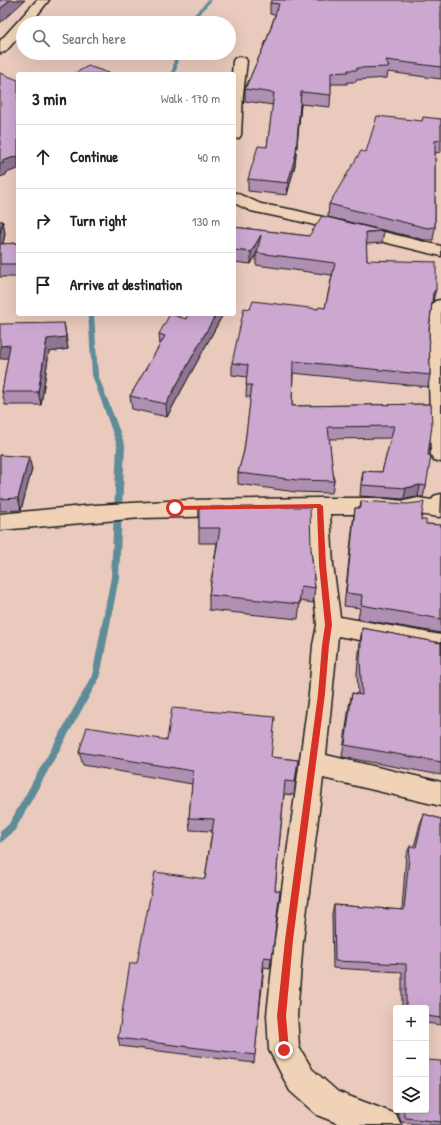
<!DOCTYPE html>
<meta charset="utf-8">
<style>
:root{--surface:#fff;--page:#f2f2f2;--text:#222;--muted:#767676;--line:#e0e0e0}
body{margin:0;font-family:"Patrick Hand",sans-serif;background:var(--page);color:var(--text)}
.controls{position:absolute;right:12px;bottom:12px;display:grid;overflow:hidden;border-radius:4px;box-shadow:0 4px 16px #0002}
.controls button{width:36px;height:36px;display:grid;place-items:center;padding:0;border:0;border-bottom:1px solid var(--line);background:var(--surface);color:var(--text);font:20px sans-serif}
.stop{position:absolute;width:12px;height:12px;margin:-9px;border:3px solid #d93025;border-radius:50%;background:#fff}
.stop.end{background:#d93025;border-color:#fff;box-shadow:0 1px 4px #0008}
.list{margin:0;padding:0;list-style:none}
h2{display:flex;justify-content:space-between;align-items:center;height:52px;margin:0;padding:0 16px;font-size:17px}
h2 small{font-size:13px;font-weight:400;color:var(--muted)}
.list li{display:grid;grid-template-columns:26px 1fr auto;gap:12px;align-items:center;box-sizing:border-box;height:64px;padding:0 16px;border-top:1px solid var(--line)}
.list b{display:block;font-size:15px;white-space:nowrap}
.list em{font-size:13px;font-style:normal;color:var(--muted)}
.icon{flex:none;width:22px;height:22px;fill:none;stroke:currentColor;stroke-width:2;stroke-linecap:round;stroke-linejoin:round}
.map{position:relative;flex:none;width:441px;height:1125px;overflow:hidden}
.search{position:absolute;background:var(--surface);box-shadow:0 4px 16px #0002;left:16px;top:16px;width:220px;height:44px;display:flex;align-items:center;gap:10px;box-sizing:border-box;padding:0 14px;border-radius:22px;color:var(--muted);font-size:15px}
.panel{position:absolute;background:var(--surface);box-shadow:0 4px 16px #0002;left:16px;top:72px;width:220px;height:244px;border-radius:4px}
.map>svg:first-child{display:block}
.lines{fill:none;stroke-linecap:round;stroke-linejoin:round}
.stream{fill:#5f8c99;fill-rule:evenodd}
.minor-casing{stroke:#1c1c1c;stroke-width:3}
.minor{fill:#f0d3b7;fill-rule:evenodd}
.wall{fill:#af90b3;stroke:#1c1c1c}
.shaded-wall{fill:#8f7592;stroke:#1c1c1c}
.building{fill:#cca7d0;stroke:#1c1c1c}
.route{fill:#d93025}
</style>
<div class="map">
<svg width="441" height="1125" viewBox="0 0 441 1125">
<rect width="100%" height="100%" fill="#e9cabc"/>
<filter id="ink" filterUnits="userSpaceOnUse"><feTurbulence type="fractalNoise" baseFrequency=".025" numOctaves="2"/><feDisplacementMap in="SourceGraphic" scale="8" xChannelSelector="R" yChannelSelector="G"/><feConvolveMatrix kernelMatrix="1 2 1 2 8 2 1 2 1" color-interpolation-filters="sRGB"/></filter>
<g filter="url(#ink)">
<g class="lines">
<path class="stream" d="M208,0h4l-21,23h-5z
M174,53h4l-1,15 -3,6h-4l3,-6z
M88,314h6l4,61 27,70 -6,132 -19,100 -85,153 -12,11 -3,2v-11l9,-8 83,-148 19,-99 6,-132 -25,-70z"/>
<g class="minor-casing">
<path id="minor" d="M37,0h12l-18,23h-8v9l-18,20 -5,1v-12z
M240,57l5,1 2,3 -4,33 -2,41 -2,3 -5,1v-65h-2l1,-13 2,-3z
M234,192l27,12 33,6 147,36v10l-147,-36 -43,-9 -17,-8z
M441,300v162l-7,-2 -3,-5 -3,-114 4,-36 3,-4z
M441,494l-1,23 -22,-3 -14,3 -28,-3h-46l3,51 7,52 101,18v20l-103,-19 -12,119 115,27v24l-118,-28 -20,162 -6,75 2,32 13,22 26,23 58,22 5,11h-59l-25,-10 -27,-24 -21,-41 -2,-35 8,-75 34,-246 4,-49 4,-20 -6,-60 -2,-51 -168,4 -141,12v-16l94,-9 94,-5 131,-2h57l28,3 14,-3 14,2 2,-4z"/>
</g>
<use href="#minor" class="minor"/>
</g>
<path class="wall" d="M441,0v79l-53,-7 -1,6 -31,2v2h-9v2h-16l-1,23 -29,-3 -6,61 -8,30 -39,-4v-12l19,-32 6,-42 -28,-4v-12l22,-50 8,-24 -5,-1v-11z
M441,119v33l-6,1v74l-2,13h-8l-97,-23 1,-13 37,-52 56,-31z
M0,221h3l2,13 -2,10 15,-1v34h-18z
M234,227l75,9 75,-5 -2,12 -16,1 1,16 66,41 -1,2 -3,26 1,46 -2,12 -135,-14 -1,33 139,-2 -5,82 -3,11h-5l-14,2 -44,-3 1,-13 2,-12 19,1 9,-34 -62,1 5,42 -2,12 -36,-1 -58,-8v-11l6,-22 7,-54h-5l1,-20 -15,-2v-12l18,-54h68l7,-1 7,-33 -76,-10v-11l-5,10 -17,-2z
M222,316l-55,101 -35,-8 -2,-13 30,-51 -1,-11 27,-15z
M64,323l4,26 -19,3 -8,53h-36l-3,-13 6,-34z
M0,455l32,14 -11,41 -21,1z
M361,501l60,19 5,4 15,1v108l-83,-14 2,-11 -16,-2 9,-84 2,-14h5z
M199,507l112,43 4,38 -2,15 -13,-2 -2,18 -89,-9v-15l8,-52h-18z
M362,628l79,15v132l-99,-18 7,-51 3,-13 6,1 -1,-21 3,-31z
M79,752l192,5 27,3 -4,35 -10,-1 -9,96 5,1 -10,77 -6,-1 -10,96 -134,-17 -2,-8 19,-75 68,-84 7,-48 -22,-1 -1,-12 3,-34 -109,-19z
M424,814l17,5v206l-15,-2v-15h-24v-36l-69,-4 -1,-54 2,-9 68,5 4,-55 4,-9 4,1 6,-23z
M441,1061v64h-17l-23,-3 -3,-8v-4h28z"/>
<path class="shaded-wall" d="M10,0h15l-25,23v-14z
M301,104l-6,61 -8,30 1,-12z
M18,156v13l-12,4v2l-6,2v-13l2,-3z
M3,221l2,13 -5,22v-23z
M261,235l-1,12 -9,17v-12z
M436,289l-3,12 -2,4 2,-12z
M216,314h6v2l-55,101 -1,-13z
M64,323l4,26 -19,3 -8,53 -3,-13 9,-53z
M10,345l3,12 -13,2v-13z
M29,457l3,12 -11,41 -3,-12z
M420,485l-2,12 -14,2 2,-11z"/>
<path class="building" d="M0,0h10l-10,9z
M272,0h169v67l-55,-7 3,7 -32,1v2h-9v2l-17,1v22l-30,-3 -5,61 -8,30 -40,-4 10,-33 9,1 7,-54 -29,-4 22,-50 12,-35 -9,-1z
M88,66l24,8h-38z
M0,73l18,7v76l-16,5 2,2 -4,1z
M377,116l45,5 1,-4 18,2v21l-6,1v86l-8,1 -98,-24 32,-53 5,1z
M322,216l62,15 -18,1 1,28 69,2v27l-3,4 -4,36 1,46 -137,-14 -1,45 139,-2 1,22 -4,29 3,1 -5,30 -6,-1 -14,3 -44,-3 1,-14 19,1 12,-46 -66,1 6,54 -37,-1 -59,-7 6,-22 8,-66h-6l2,-20 -16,-2 12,-55 6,1 3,-8 65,8 1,-2 6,1 10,-45 -78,-10 4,-18 -10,17 -17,-2v-23l75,9z
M0,221h3l-3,12z
M18,243v21h-18v-20z
M170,314l16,5 2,-5h28l-50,90 -36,-8 35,-60 -6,-2z
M64,323l2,14 -19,2 -9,53h-36l8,-47 -10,1v-22z
M0,455l29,2 -11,41 -18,1z
M361,501l46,3 17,-2 -3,18h5v4l15,1v94l-80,-14 1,-10 -16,-2 9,-85h6z
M199,507h111l1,43 4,38 -14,-2 -2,18 -90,-9 11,-67h-21z
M362,628l79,15v119l-96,-17 7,-52 10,2 -2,-35z
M172,708l103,9 -4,40 27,3 -3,22 -10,-1 -10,109 5,1 -8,67 -8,-1 -9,98 -137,-17 12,-75h7l18,-91 50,7 9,-60 -25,-1 4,-47 -114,-19 8,-25 80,13z
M424,814l17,5v199l-15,-2v-8h-20v-44l-71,-3 -1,-56 70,5 6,-64 6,1z
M426,1060l15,1v61l-35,-4 -4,-8h24z"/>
</g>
<path class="route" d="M320,504l3,2 3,59 6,60 -3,20 -4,49 -32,246 -7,76 3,34 -2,4 -3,1 -3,-1 -1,-4 -3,-34 8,-76 33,-246 4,-49 3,-20 -6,-60 -2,-57 -142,2 -4,-2 4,-2z"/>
</svg>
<div class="controls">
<button>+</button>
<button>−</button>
<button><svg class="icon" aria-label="layers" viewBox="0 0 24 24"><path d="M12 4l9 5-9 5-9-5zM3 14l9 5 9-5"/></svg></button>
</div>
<div class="stop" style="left:175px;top:508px"></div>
<div class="stop end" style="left:284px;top:1050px"></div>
<div class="search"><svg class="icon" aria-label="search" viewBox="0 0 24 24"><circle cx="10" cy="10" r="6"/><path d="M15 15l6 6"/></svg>Search here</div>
<section class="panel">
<h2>3 min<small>Walk · 170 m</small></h2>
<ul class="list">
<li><svg class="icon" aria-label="ahead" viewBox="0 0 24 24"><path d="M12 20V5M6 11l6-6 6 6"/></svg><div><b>Continue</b></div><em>40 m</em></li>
<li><svg class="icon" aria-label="right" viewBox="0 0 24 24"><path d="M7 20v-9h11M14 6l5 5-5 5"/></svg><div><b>Turn right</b></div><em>130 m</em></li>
<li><svg class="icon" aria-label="arrive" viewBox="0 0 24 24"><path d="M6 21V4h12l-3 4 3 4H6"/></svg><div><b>Arrive at destination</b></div></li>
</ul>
</section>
</div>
